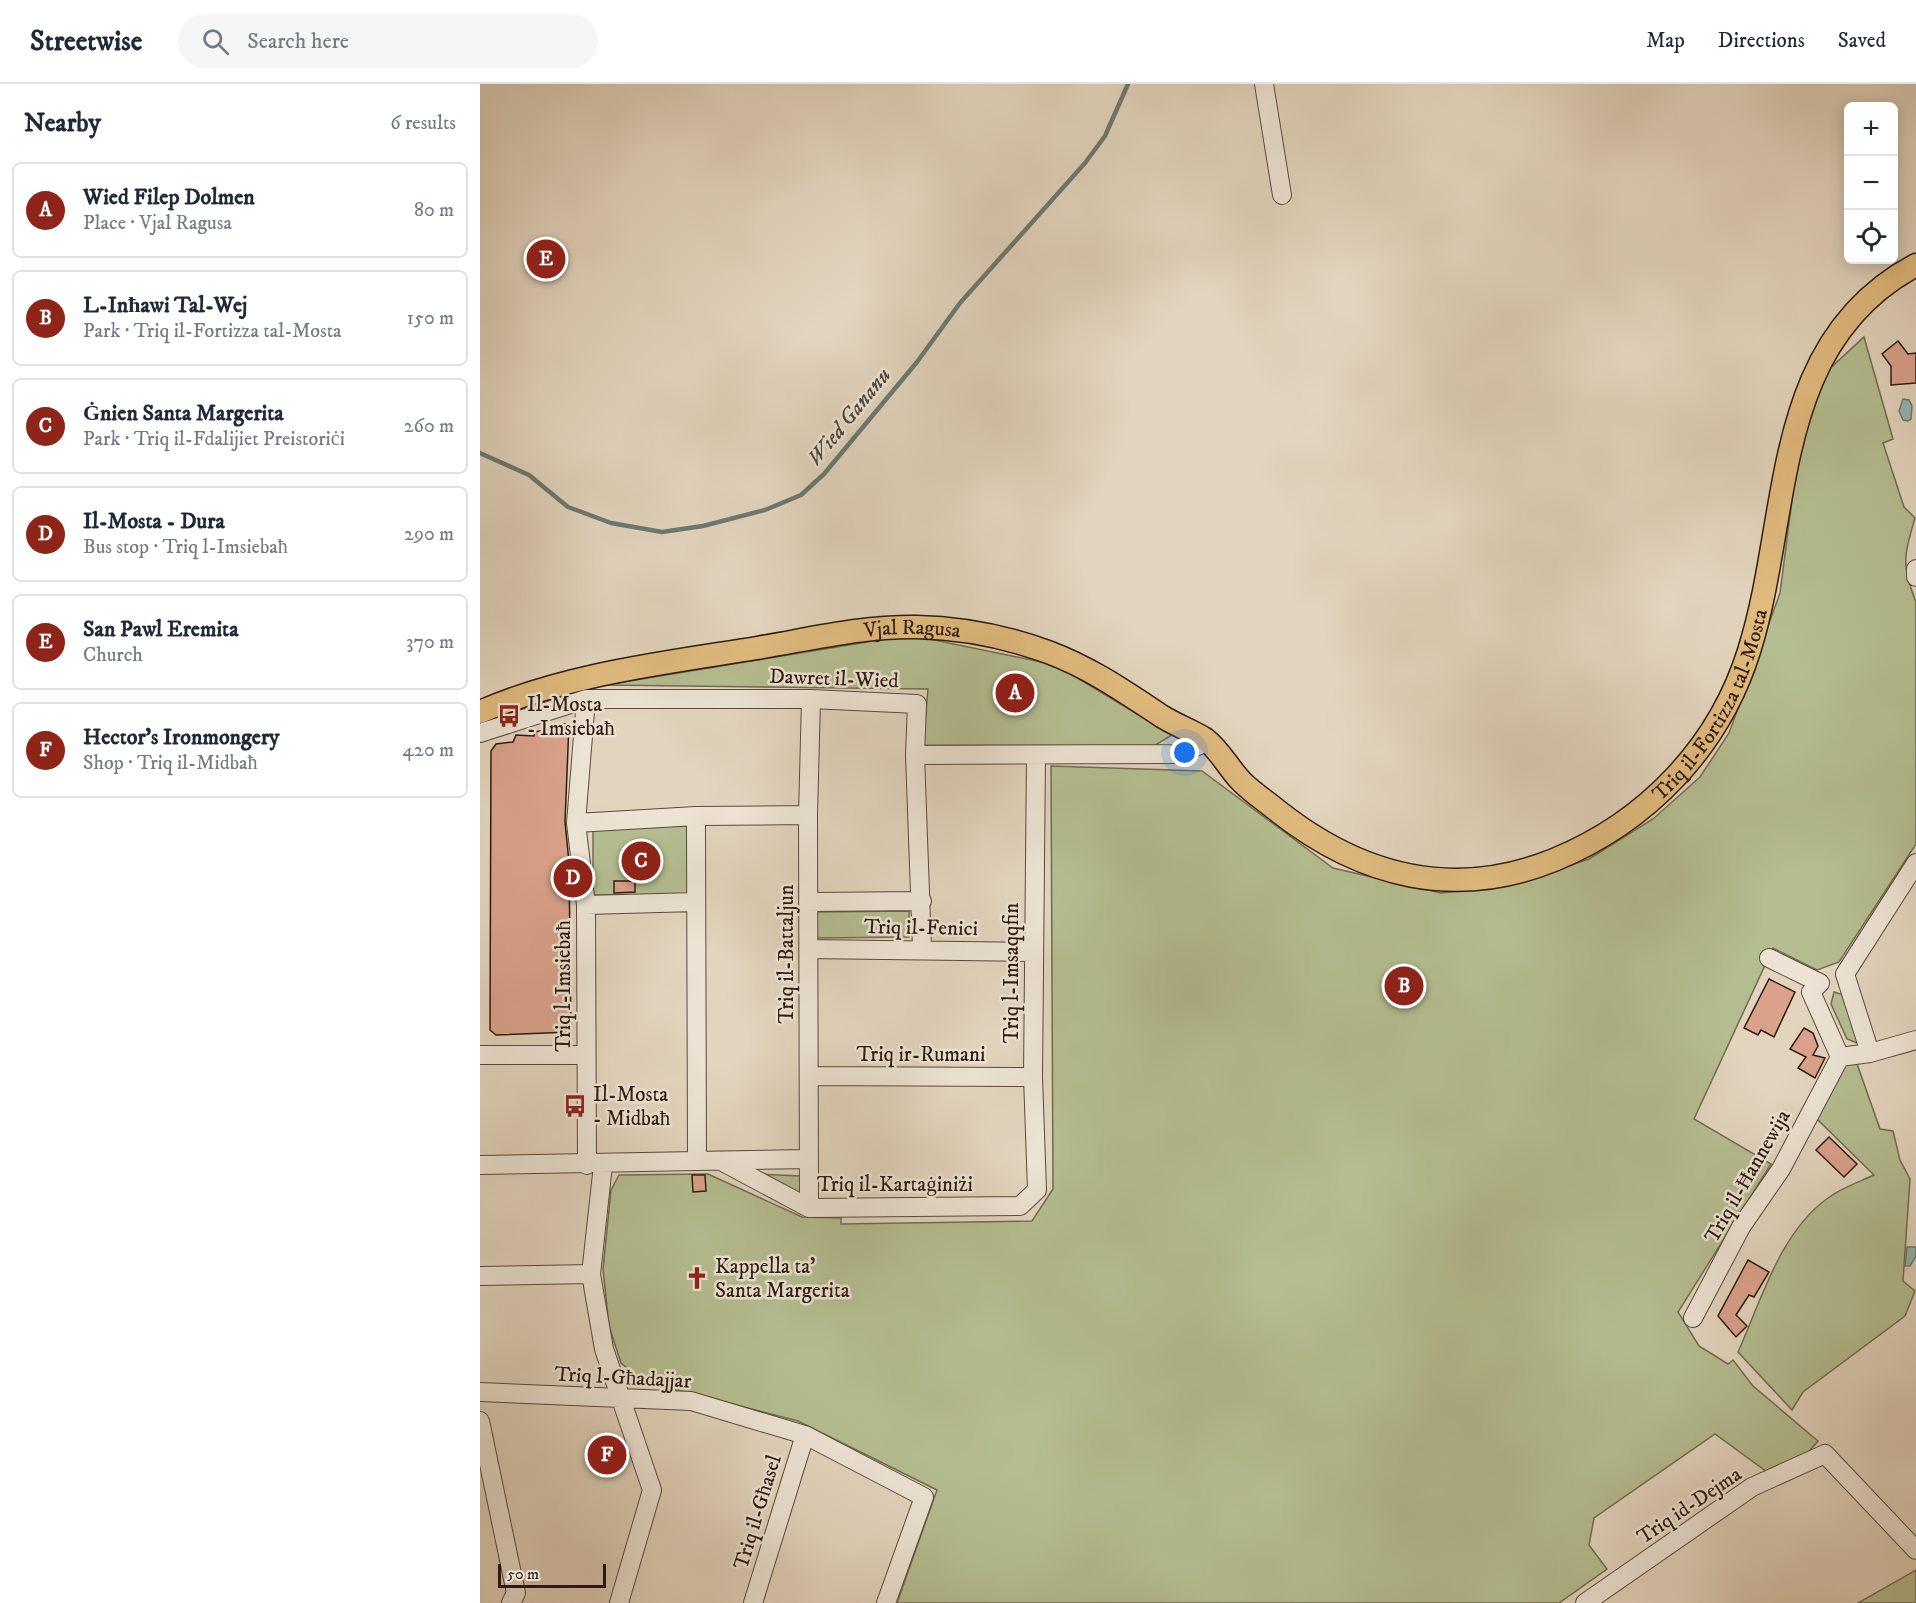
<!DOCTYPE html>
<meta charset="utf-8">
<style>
:root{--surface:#fff;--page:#f6f6f7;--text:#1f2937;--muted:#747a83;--line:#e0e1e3;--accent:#8f2418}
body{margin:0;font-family:"IM FELL DW Pica",serif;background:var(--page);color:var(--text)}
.controls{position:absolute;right:18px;top:18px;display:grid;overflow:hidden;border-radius:9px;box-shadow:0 3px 15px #0003}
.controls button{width:54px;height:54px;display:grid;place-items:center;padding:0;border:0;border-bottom:2px solid var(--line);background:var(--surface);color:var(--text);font:30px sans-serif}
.scale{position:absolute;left:18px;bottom:15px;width:108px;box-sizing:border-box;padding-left:6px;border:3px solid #2f1b13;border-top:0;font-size:16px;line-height:21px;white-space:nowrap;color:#2f1b13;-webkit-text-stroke:4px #ece3d4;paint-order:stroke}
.you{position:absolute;left:705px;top:669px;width:21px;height:21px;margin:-15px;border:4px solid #fff;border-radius:50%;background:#1a73e8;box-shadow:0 0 0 9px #1a73e833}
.badge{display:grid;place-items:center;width:39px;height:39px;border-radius:50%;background:var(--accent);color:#fff;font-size:20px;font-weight:700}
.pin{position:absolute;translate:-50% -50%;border:3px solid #fff;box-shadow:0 2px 6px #0006}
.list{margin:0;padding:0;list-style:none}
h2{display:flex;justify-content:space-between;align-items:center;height:78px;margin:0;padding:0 24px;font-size:26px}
h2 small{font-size:20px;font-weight:400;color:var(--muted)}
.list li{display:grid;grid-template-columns:39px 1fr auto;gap:18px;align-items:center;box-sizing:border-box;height:96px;margin:0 12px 12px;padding:0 12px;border:2px solid var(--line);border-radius:9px}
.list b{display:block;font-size:22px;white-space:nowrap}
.list p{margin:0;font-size:20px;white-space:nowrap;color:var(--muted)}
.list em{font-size:20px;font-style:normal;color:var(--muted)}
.icon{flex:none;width:33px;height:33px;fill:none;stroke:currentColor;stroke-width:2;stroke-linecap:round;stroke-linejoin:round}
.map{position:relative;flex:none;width:1436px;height:1519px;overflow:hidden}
header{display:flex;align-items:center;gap:36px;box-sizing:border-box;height:84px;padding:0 30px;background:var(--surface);border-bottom:2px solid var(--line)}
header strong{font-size:28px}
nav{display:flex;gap:33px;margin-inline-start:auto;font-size:21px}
.search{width:420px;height:54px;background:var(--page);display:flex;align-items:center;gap:15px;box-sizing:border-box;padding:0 21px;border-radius:33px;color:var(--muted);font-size:22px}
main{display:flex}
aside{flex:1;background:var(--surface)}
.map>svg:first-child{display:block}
.green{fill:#b4bd90;stroke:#726c52;stroke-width:1.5}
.water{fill:#95b8b4;stroke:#6c7974;stroke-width:1.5}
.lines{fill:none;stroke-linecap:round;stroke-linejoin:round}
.stream{stroke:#6c7974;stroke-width:4.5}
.building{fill:#daa28b;stroke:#2f1b13;stroke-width:1.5}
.minor-casing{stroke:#5c493e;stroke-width:20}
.major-casing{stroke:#2f1b13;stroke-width:25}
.minor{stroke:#ece3d4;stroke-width:18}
.major{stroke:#e1ba7e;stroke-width:22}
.labels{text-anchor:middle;stroke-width:5;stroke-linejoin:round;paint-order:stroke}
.street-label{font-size:21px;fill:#2f1b13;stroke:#ece3d4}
.poi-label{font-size:21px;fill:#2f1b13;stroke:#ece3d4;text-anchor:start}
.water-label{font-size:22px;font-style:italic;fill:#4e4a43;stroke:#ece3d4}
</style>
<header>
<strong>Streetwise</strong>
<div class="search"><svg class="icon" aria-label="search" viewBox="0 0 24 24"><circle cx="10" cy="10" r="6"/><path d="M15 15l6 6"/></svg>Search here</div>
<nav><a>Map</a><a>Directions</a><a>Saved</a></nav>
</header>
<main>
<aside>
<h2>Nearby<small>6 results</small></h2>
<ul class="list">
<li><span class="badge">A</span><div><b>Wied Filep Dolmen</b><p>Place · Vjal Ragusa</p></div><em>80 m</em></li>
<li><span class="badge">B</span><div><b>L-Inħawi Tal-Wej</b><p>Park · Triq il-Fortizza tal-Mosta</p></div><em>150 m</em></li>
<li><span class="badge">C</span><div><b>Ġnien Santa Margerita</b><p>Park · Triq il-Fdalijiet Preistoriċi</p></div><em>260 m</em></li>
<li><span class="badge">D</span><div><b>Il-Mosta - Dura</b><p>Bus stop · Triq l-Imsiebaħ</p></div><em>290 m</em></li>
<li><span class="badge">E</span><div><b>San Pawl Eremita</b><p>Church</p></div><em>370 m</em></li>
<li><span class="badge">F</span><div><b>Hector's Ironmongery</b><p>Shop · Triq il-Midbaħ</p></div><em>420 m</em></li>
</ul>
</aside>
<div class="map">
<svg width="1436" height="1519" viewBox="0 0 1436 1519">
<rect width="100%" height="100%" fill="#e2d4bd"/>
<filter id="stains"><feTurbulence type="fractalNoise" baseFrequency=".00333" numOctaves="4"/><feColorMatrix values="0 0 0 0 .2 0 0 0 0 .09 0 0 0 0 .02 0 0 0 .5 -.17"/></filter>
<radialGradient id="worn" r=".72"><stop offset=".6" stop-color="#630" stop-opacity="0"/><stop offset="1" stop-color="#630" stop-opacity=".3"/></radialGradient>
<path class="green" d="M1384,253l29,102 -10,4 21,64 11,11c-11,38 -14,46 1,84v242l-77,118 -22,8 -44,-22 -79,171 77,45 -93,148 21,34 29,18 5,-4 20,26 65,55 -12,14 -39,17 -52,-38 -121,84 -5,27 18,24 -48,34h-662l40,-113 -139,-69 -155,-40 -22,-18 -12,-37 -6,-57 8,-79 8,-15 89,-1 94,43 39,1v6l191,-3 21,-32 -2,-423 151,5 131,97 108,25 66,-7 82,-27 64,-40 47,-42 29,-44 51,-140 20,-155 23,-63z
M430,551l146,30 116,70 -18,11 -231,-1 5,-56 -323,-4z
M208,742v69h-95v-68z
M429,827v26l-93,1v-26z
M1354,908l10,3 18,50 -15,-6 -16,-35z
M1376,977l24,68 13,2 7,29 10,19 -7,102 12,10 -10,25 -102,76 -11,18 -54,-58c23,-51 42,-120 90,-154 13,-10 31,-16 46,-23l-58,-57 26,-52z
M279,1090l41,2 1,21z
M1436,1486v33h-58z"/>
<path class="water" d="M1423,315l6,1 3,6 -1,13 -3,2 -5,-1 -4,-9z
M1427,1163h9v9l-6,10h-5z"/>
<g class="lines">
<path class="stream" d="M0,369l49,22 39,32 43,16 51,9 41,-6 62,-16 36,-15 23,-21 93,-112 43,-59 125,-140 20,-27 23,-52"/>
</g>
<path class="building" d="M1418,257l10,13 8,-1v30l-25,2v-19l-9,-12z
M74,640h15l-4,98 4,40 2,170 -75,3 -6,-5 1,-279 5,-7 17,-2 3,-7 18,1v-4l20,-4z
M134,797h21v11l-21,1z
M1289,895l26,13 -21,45 -13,-7 -3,5 -14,-7z
M1324,944l9,5 5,13 -5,9 12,3 -10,20 -17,-10 8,-11 -16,-8z
M1349,1053l28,27 -13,13 -28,-27z
M212,1091h13l1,16 -13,1z
M1268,1176l21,12 -15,25 -5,-2 -13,20 11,11 -11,11 -18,-21z"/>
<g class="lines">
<g class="minor-casing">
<path id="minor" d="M784,0l18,111
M1436,485v8
M106,615l-10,124 10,82 1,260
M0,649l106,-34h225l106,5 -2,51 264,-1 30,-13
M435,671l7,193
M216,732l1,345
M96,739l120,-7 112,-1
M328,818l114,-1
M106,821l110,-3
M328,865l225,3
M1289,874l51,25 -9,9 29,65
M1365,890l71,-111
M1365,890l25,79
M0,971h105
M1360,973l30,-4 46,-13
M329,992l224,1
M241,1077l88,47 211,-2 17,-16 -4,-113 3,-322
M0,1081l328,-6
M123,1081l-12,109 13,75 48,141 -33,113
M329,1124l-1,-393 3,-116
M0,1192l111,-2
M1213,1234l48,-91 40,-58 59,-112
M0,1308l211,9 114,34 119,62 -38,106
M0,1337l36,172 -5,10
M273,1519l52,-168
M1105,1519l167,-116 73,-33 91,96"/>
</g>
<g class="major-casing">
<g id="major">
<path id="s1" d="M0,628c87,-38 184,-49 277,-64 54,-9 106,-22 160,-21 44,1 90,10 131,25 43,16 77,40 115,65 13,8 29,14 42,22 15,11 24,30 37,43 11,11 25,20 37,30 83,65 176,88 275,48 93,-38 165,-113 195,-209 43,-136 20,-308 167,-386"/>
</g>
</g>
<use href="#minor" class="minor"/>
<use href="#major" class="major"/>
</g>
<defs>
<g id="bus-bare" transform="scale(1.8)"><path d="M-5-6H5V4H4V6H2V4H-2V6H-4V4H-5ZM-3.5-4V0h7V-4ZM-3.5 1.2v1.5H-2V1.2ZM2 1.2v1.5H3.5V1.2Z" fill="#8f2418" stroke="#ece3d4" stroke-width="2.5" paint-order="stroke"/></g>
<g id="church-bare" transform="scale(1.8)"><path d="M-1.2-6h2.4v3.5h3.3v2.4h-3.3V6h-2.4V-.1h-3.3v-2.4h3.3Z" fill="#8f2418" stroke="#ece3d4" stroke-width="2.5" paint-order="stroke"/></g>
</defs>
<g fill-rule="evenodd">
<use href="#bus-bare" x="29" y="632"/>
<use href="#bus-bare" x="95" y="1022"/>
<use href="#church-bare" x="217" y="1194"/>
</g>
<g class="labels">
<g class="street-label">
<text dy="7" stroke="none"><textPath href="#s1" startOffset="442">Vjal Ragusa</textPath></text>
<text transform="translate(354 594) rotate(2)" y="7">Dawret il-Wied</text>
<text dy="7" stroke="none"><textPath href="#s1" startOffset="1388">Triq il-Fortizza tal-Mosta</textPath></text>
<text transform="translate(441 843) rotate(1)" y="7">Triq il-Fenici</text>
<text transform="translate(306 870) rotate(-90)" y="7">Triq il-Battaljun</text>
<text transform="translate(531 889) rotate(-90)" y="7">Triq l-Imsaqqfin</text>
<text transform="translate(83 902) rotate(-90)" y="7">Triq l-Imsiebaħ</text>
<text x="441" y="977">Triq ir-Rumani</text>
<text transform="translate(1267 1092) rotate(-60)" y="7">Triq il-Ħannewija</text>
<text x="415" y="1107">Triq il-Kartaġiniżi</text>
<text transform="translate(143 1293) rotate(3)" y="7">Triq l-Għadajjar</text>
<text transform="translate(1209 1421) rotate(-34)" y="7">Triq id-Dejma</text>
<text transform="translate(277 1428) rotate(-73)" y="7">Triq il-Għasel</text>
</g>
<g class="poi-label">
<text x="47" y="627">Il-Mosta<tspan x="47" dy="24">- Imsiebaħ</tspan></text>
<text x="113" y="1017">Il-Mosta<tspan x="113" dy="24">- Midbaħ</tspan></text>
<text x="235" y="1189">Kappella ta'<tspan x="235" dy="24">Santa Margerita</tspan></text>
</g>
<g class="water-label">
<text transform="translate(368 332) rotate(-51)" y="8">Wied Gananu</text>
</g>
</g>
<rect width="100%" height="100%" filter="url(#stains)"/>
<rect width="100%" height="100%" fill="url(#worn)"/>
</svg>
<div class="controls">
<button>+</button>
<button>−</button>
<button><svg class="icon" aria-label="locate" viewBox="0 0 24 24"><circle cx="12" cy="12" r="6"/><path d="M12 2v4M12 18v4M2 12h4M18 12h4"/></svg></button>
</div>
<div class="scale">50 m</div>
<div class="you"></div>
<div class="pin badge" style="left:535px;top:609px">A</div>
<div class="pin badge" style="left:924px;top:902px">B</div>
<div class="pin badge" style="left:161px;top:777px">C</div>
<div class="pin badge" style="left:93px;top:794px">D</div>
<div class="pin badge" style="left:66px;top:175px">E</div>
<div class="pin badge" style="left:127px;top:1371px">F</div>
</div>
</main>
